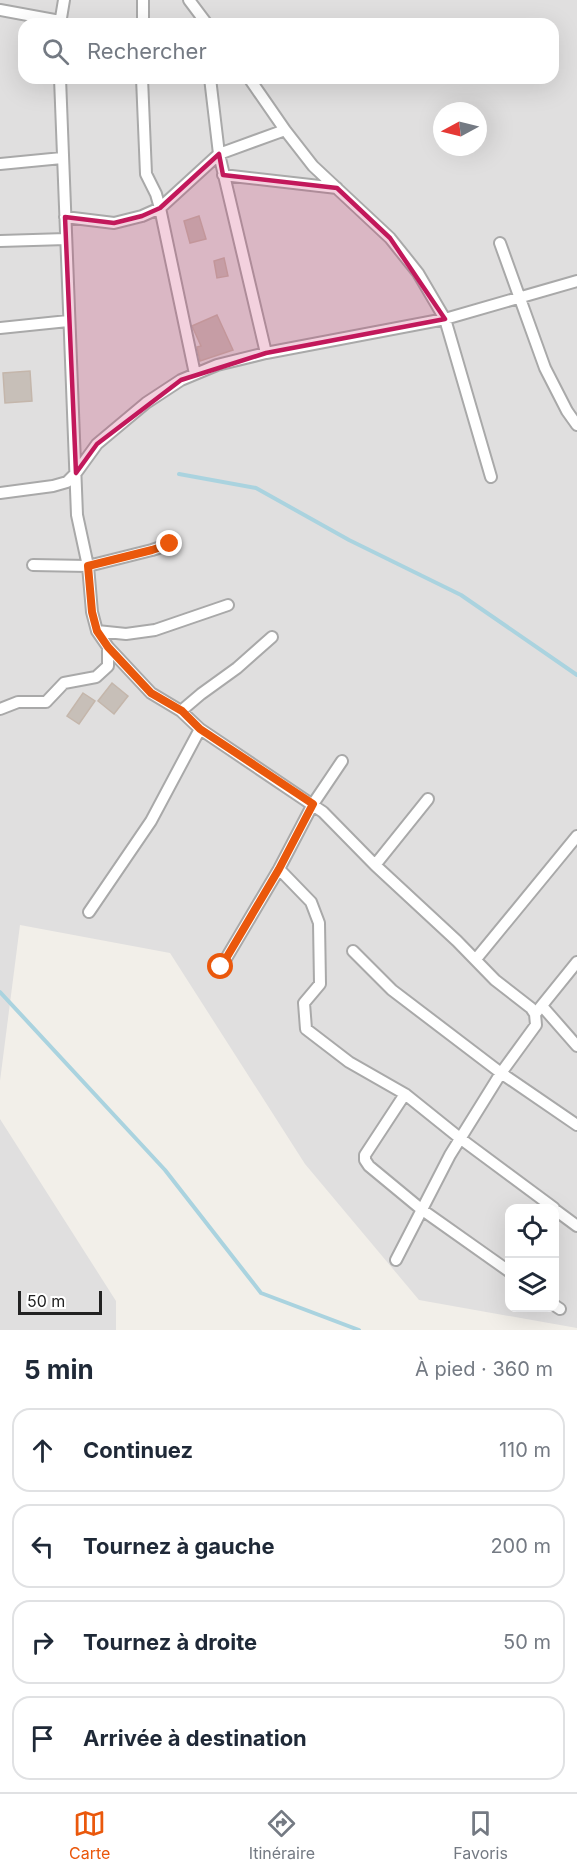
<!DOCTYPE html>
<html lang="fr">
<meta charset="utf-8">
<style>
:root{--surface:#fff;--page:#f2f2f3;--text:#1f2937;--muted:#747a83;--line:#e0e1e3;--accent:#ea580c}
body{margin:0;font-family:Inter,sans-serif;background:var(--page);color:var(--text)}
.controls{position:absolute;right:18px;bottom:18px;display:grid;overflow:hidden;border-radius:12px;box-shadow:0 6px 24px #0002}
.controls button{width:54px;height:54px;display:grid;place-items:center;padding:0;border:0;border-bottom:2px solid var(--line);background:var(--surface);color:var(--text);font:30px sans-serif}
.compass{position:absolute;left:433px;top:102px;width:54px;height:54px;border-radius:50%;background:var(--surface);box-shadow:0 6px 24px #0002;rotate:263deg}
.scale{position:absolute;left:18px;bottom:15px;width:84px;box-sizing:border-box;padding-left:6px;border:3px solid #222;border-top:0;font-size:16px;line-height:21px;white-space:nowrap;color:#222;-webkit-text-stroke:4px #fff;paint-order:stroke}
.stop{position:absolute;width:18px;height:18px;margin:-14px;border:4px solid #ea580c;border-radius:50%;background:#fff}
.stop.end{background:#ea580c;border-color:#fff;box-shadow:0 2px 6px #0008}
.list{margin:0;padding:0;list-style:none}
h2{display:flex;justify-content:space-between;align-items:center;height:78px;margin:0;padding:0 24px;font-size:26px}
h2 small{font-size:20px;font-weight:400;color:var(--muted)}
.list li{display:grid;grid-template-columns:39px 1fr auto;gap:18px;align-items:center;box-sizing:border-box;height:84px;margin:0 12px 12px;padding:0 12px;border:2px solid var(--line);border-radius:18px}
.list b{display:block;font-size:22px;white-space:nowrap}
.list em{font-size:20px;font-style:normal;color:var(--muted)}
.icon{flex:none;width:33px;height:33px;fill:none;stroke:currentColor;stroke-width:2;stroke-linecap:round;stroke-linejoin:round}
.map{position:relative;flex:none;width:577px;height:1330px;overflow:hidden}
.search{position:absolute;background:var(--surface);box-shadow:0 6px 24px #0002;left:18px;right:18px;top:18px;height:66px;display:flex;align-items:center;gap:15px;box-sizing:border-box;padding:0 21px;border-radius:18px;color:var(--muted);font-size:22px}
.sheet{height:462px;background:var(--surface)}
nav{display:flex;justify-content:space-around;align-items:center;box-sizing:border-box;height:84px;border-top:2px solid var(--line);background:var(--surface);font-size:16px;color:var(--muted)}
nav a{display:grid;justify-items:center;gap:3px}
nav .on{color:var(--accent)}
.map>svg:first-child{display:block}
.residential{fill:#e0dfdf;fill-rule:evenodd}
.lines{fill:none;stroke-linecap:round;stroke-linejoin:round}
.stream{stroke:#aad3df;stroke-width:4}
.building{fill:#c7bfb8;stroke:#c4b6ab;stroke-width:1.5}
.minor-casing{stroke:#a9a9a9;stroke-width:14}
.minor{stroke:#fff;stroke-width:10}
.route{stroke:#ea580c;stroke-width:8}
.marked{fill:#c2185b;fill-opacity:0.2;stroke:#c2185b;stroke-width:4.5;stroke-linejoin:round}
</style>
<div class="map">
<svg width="577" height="1330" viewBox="0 0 577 1330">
<rect width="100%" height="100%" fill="#f2efe9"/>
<path class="residential" d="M0,0h577v1328l-158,-28 -114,-136 -135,-211 -150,-28 -20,156zM24,24h529v54h-529zM442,111h36v36h-36zM510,1208h44v100h-44z
M0,1119l116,182v29h-116z"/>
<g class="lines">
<path class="stream" d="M179,474l77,14 93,52 112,55 116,80
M0,992l165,178 96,123 98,37"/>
</g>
<path class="building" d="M199,216l7,23 -16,4 -6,-22z
M224,258l4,18 -11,2 -3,-17z
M217,315l16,35 -33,11 -3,-14 4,-1 -9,-20z
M30,371l2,30 -27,2 -2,-30z
M112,683l16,13 -14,18 -16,-13z
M83,693l12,8 -16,23 -12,-8z"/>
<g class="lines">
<g class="minor-casing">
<path id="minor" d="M189,0l18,24
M0,10l60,11
M60,24l4,-24
M143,24v-24
M60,78l17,437 11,51 4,46 5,19 11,16 43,46 30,18 19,18 123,83 52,53 82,76 38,39 36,28 4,6 1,11 -35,48 -51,82 -54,105
M142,78l4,96 10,20 4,14 35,166
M210,78l9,76 47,199
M249,78l36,52 28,36 77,72 28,35 27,46 46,158
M0,164l62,-6
M223,175l114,13
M65,217l49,6 28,-7 18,-8 59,-54 66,-24
M0,241l66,-2
M500,243l45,125 22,43 10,14
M0,328l68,-7
M0,493l53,-7 14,-4 9,-9 21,-29 49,-41 35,-23 36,-15 49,-12 179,-34 132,-38
M33,565l55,1 64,-16 18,-6
M97,631l29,3 29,-4 73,-25
M0,709l18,-7h28l18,-19 32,-6 12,-11v-19
M181,711l20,-17 36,-26 35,-31
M375,865l53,-66
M279,869l32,33 8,21 1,61 -16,19 2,26 43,33 56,32 56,45 93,69
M89,912l62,-91 49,-92
M353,951l39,39 109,83 76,52
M476,959l101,-123
M221,967l58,-98 34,-65 29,-43
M542,1006l35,40
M535,1014l42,-52
M405,1094l-40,61v5l4,6 52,43 89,63
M554,1209l23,17
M554,1305l6,4"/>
</g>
<use href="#minor" class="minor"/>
</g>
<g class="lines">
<path class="route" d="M170,544l-18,6 -64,16 4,46 5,19 11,16 43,46 31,18 18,18 113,75 -34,65 -58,98"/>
</g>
<path class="marked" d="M219,154l4,21 114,13 53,50 55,81 -179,34 -85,27 -84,64 -21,29 -11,-256 49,6 28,-7 18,-8z"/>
</svg>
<div class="controls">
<button><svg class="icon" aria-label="locate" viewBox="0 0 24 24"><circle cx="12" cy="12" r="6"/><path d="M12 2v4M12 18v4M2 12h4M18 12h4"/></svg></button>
<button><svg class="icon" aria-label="layers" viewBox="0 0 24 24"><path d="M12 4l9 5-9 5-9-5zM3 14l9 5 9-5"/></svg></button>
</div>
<svg class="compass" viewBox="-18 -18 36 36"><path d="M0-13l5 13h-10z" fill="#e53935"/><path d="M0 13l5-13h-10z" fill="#747a83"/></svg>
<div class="scale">50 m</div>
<div class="stop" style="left:221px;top:967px"></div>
<div class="stop end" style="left:170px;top:544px"></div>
<div class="search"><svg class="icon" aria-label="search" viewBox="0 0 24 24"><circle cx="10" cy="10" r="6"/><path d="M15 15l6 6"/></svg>Rechercher</div>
</div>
<section class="sheet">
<h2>5 min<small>À pied · 360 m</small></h2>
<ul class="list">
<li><svg class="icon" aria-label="ahead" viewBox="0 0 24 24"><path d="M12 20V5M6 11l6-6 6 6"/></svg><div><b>Continuez</b></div><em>110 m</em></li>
<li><svg class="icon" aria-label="left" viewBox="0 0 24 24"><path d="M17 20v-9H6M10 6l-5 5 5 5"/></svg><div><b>Tournez à gauche</b></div><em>200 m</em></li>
<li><svg class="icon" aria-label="right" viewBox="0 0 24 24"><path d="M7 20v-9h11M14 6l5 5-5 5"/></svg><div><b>Tournez à droite</b></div><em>50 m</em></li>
<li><svg class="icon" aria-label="arrive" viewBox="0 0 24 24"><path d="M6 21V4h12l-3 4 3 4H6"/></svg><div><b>Arrivée à destination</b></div></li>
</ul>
</section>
<nav>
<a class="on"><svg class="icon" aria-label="map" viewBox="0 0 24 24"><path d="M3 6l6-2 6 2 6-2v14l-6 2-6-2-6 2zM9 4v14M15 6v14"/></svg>Carte</a>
<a><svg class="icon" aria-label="directions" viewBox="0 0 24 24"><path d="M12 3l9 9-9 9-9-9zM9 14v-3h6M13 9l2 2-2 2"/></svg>Itinéraire</a>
<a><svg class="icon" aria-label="saved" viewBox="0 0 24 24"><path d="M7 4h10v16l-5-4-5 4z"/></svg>Favoris</a>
</nav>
